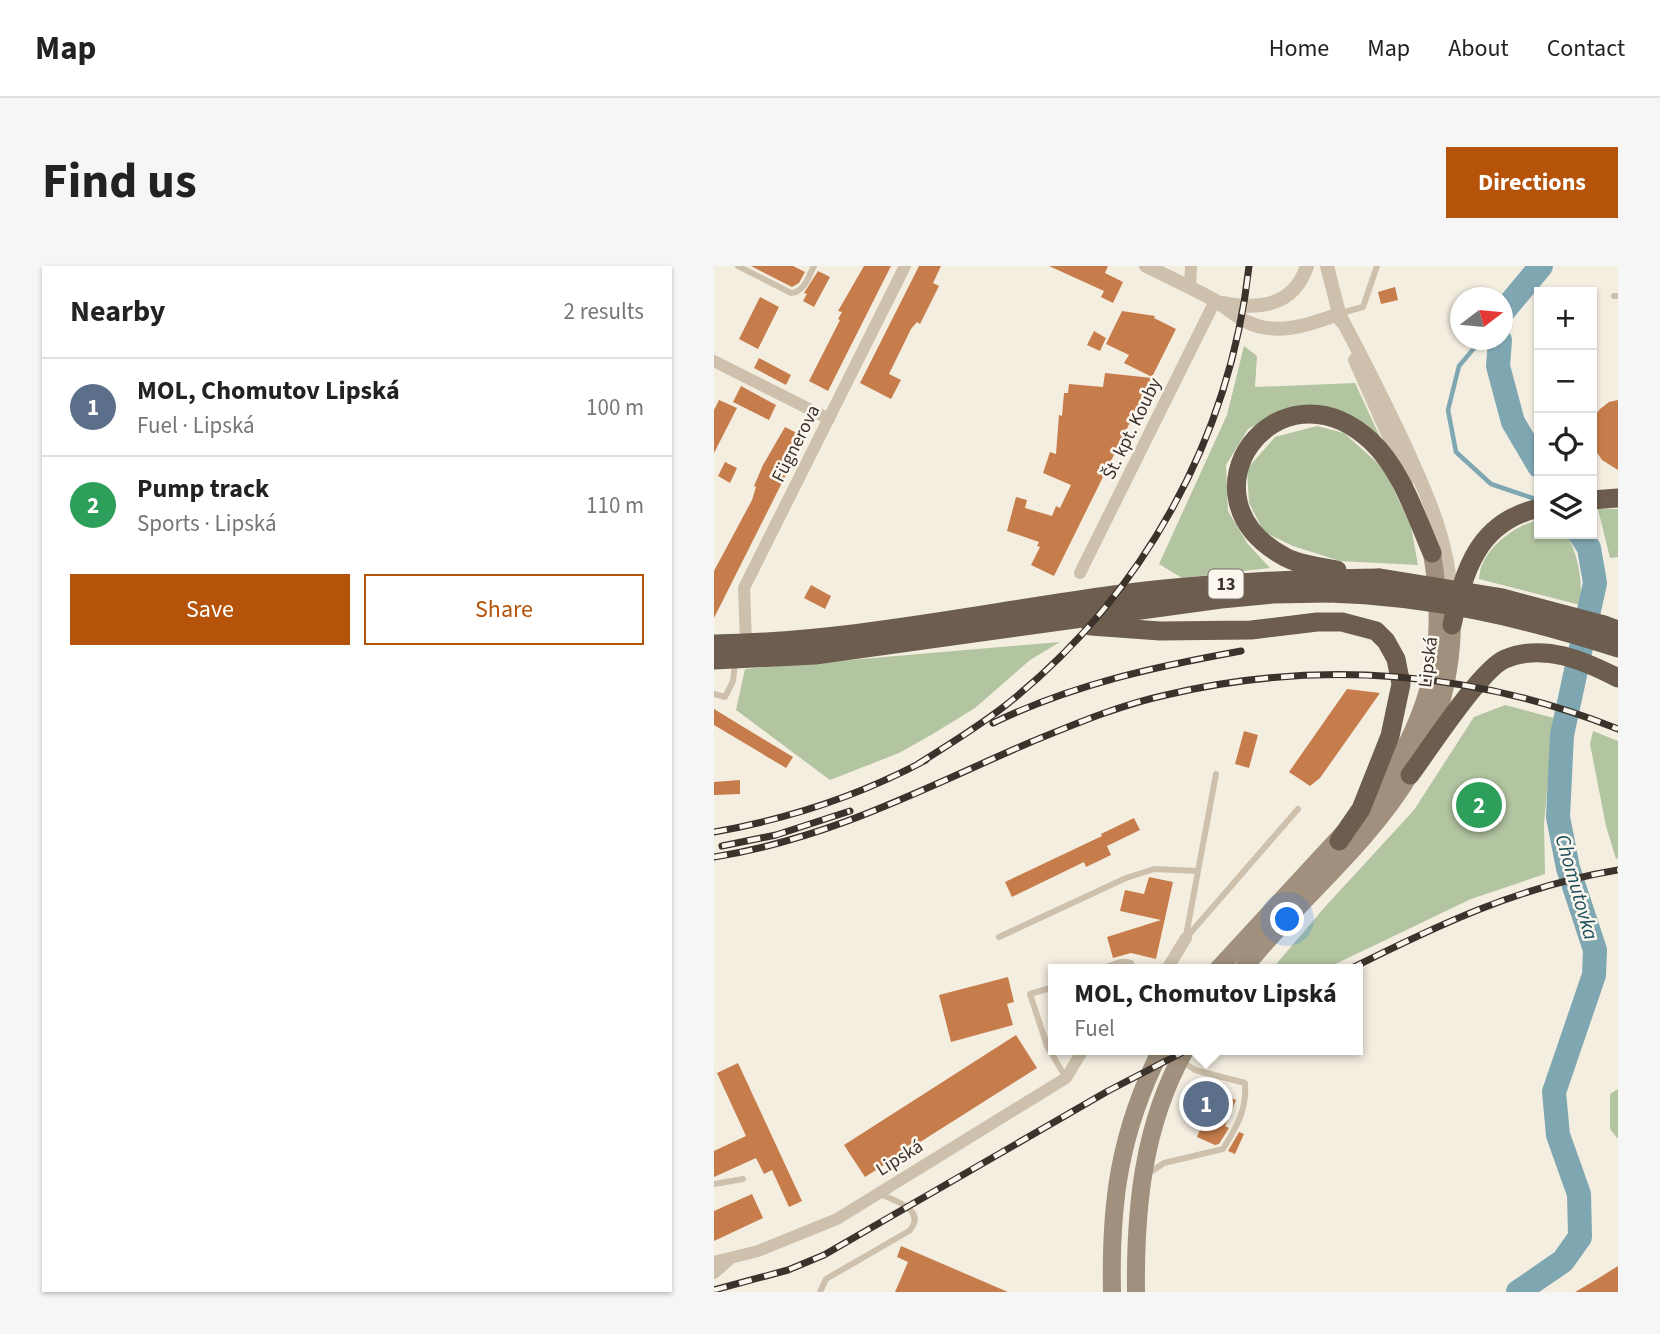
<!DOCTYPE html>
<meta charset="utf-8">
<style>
:root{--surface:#fff;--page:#f6f6f6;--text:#222;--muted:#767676;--line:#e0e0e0;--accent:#b45309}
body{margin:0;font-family:"Source Sans 3",sans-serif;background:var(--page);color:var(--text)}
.controls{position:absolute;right:21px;top:21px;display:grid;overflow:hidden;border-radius:0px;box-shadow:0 2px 5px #0004}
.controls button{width:63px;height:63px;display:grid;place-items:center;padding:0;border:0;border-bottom:2px solid var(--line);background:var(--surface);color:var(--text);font:35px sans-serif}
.compass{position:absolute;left:736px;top:21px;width:63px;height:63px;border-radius:50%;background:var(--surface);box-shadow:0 2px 5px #0004;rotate:74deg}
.you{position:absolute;left:574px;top:654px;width:24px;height:24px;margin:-18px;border:5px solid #fff;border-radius:50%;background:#1a73e8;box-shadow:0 0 0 10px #1a73e833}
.badge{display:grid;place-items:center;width:46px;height:46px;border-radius:50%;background:var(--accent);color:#fff;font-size:23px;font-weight:700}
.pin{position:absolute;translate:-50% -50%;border:4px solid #fff;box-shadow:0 2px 7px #0006}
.popup{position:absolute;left:334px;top:698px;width:315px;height:91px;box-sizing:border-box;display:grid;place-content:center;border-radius:0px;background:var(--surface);filter:drop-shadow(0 2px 5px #0005);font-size:23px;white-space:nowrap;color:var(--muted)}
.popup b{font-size:26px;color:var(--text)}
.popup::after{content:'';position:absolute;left:50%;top:100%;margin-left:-14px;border:14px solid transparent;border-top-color:var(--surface)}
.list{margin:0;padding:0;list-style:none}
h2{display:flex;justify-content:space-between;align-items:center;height:91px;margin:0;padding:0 28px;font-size:30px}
h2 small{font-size:23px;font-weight:400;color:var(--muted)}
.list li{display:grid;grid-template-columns:46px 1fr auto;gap:21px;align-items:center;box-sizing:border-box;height:98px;padding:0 28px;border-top:2px solid var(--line)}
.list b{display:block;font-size:26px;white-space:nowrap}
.list p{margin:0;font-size:23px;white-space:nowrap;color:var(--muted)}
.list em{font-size:23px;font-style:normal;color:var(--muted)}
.actions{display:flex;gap:14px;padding:21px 28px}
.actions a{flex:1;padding:16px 0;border:2px solid var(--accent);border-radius:0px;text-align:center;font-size:24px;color:var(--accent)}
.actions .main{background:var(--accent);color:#fff}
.icon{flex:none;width:38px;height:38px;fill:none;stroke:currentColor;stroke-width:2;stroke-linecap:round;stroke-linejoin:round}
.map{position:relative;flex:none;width:904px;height:1026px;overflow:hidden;border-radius:0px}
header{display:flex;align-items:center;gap:42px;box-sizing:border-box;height:98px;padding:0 35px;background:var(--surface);border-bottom:2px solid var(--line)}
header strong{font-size:33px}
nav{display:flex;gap:38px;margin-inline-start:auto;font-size:24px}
.intro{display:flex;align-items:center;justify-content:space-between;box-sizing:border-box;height:168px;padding:0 42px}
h1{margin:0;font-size:49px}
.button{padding:18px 32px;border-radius:0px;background:var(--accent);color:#fff;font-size:24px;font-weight:700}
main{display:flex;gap:42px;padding:0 42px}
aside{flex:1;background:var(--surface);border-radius:0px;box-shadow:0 2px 5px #0004}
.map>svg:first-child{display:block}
.green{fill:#b2c4a0}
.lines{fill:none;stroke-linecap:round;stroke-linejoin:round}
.stream{stroke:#7fa7b2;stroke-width:4.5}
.river{stroke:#7fa7b2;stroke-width:24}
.building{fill:#c77d4b}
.service{stroke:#cdc0ac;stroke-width:6}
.minor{stroke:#cdc0ac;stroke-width:12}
.tertiary{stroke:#cdc0ac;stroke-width:14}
.secondary{stroke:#a1907d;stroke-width:18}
.trunk{stroke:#6c5d4f;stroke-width:19}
.rail-casing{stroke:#3b322b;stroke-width:7}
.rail{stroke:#fbf7ee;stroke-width:4.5;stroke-dasharray:13;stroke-linecap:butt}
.trunk-bridge{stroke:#6c5d4f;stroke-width:19}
.labels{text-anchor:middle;stroke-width:5;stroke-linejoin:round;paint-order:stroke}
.shield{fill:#fbf7ee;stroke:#756d66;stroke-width:2}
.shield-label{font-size:18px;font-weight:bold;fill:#3b322b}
.street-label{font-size:19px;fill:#3b322b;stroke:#fbf7ee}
.water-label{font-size:21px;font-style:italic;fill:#1f4f5d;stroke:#fbf7ee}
</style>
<header>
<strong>Map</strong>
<nav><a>Home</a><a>Map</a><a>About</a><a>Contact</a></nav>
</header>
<div class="intro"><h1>Find us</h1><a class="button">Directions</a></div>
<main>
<aside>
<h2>Nearby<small>2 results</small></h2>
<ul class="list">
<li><span class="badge" style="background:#5c6f8a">1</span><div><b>MOL, Chomutov Lipská</b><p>Fuel · Lipská</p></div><em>100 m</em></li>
<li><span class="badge" style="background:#2e9e5b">2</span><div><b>Pump track</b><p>Sports · Lipská</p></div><em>110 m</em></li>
</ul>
<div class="actions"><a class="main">Save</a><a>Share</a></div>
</aside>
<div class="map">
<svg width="904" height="1026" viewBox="0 0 904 1026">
<rect width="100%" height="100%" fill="#f4eee1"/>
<path class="green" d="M530,80l13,10 -2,31 100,-4 25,54 -57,-29 -32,-1 -43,22 -22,36 2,46 19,32 23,25 -88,10 -23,-14 68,-149z
M603,160l27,7 40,36 27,57 7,39 -78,-4 -47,-15 -29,-14 -15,-29 -2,-34 28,-32z
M884,243h20v48l-8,1z
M825,254v14h28c11,23 16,45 13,71l-101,-26c1,-5 1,-12 4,-16 9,-20 35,-39 56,-43z
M346,376l-30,18 -55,48 -44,27 -32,18 -69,27 -94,-70 9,-41z
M791,439l49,13 -10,106 1,50 -74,25 -146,70h-53l52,-61 90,-98 60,-93z
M879,465l25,10v117l-2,1 -10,-33 -16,-82z
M904,823v50l-8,-10v-35z"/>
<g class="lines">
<path class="stream" d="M767,74l-22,26 -11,44 8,42 35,32 47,16"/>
<path class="river" d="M788,47l39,-47
M786,74l-2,26 15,56 26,44
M804,1026l45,-31 17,-24 -1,-43 -21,-59 -4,-43 40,-117 1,-25 -27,-82 -10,-51 4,-82 33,-152 -6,-35 -9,-14"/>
</g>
<path class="building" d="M37,0h42l12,6 -6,11 -7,4z
M150,0h27l-63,125 -19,-10 31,-61 -2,-1 4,-7 -4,-1z
M205,0h22l-8,17 6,3 -19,38 -3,-2 -6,7 -22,45 12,6 -10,19 -31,-16z
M335,0h59l-3,7 18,9 -10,21 -12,-6 3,-6z
M104,5l12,6 -16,30 -11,-6 4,-7 -3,-1z
M681,21l3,13 -17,4 -3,-12z
M46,31l19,10 -21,42 -19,-10z
M408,45l33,5 -1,2 22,11 -24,48 -28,-14 5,-8 -23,-11z
M380,65l12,7 -6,13 -13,-6z
M45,92l32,17 -5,10 -32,-17z
M391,107l47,5 -98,198 -23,-11 9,-18 -3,-1 2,-4 -32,-11 9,-34 11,3 -2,8 27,8 4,-10 4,2 11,-23 -28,-12 7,-21 6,2 3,-39 3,1 2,-23h4l1,-9 34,3z
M27,120l35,19 -7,15 -36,-18z
M5,134l18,8 -23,45v-43z
M904,134v70l-16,-10 -10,-15 1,-27 7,-9 9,-7z
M71,161l20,10 -91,181v-47l38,-71 4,-13 -2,-1 9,-21z
M11,196l12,6 -7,15 -12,-7z
M97,319l20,11 -6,13 -21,-11z
M633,423l33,4 -60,85 -10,8 -21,-14z
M0,443l79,48 -7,11 -72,-43z
M530,465l14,4 -9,33 -14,-4z
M26,514v14l-26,1v-13z
M420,552l6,12 -33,16 4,9 -25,12 -2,-5 -72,35 -7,-15 97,-46 -1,-2z
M435,611l24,5 -17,77 -25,-6 -18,5 -6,-21 54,-17 -41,-9 5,-21 19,4z
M294,711l6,25 -7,2 6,21 -62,17 -12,-47z
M302,769l21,33 -172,109 -21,-32z
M24,797l64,138 -13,6 -17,-37 -8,4 -8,-16 -42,19v-26l32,-15 -29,-63z
M487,819l35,15 -11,26 4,2 -10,16 -4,1 -18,-8 10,-25 -14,-6z
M525,866l5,2 -9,20 -7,-3z
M38,928l11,24 -49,23v-30z
M187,980l107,46h-113l13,-30 -11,-5z
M904,1000v26h-43l19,-11z"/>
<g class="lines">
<path class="service" d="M24,0l53,27c14,-1 17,-16 23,-27
M900,30h4
M627,47l22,-6 14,-41
M0,428l11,3 8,-16 2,-18
M472,670l30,-162
M285,671l127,-59 28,-9 43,2
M472,672l112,-129
M389,703c8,-4 19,-10 28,-6
M340,721l-24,7 17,52 18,30
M333,780l7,-15
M432,909l18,-12 59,-14c14,-23 24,-39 22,-66l-50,-13 -12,-8
M0,918l29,-5
M106,1026l6,-13 83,-48c19,-21 -14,-30 -29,-37"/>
<path class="minor" d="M476,22l1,-22
M0,95l115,58
M366,307l135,-272
M32,377l-2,-55 161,-322
M453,703l19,-31
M0,996l44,-11 79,-32 229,-141 17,-28
M0,1007l16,-14"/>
<path class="tertiary" d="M432,0c23,11 46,22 68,34 11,6 20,15 31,21 31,16 63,4 94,-7
M613,0l14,55
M510,37c35,7 70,3 83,-37
M625,48c22,41 43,83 63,125 23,51 47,101 49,158
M641,94l53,119"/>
<path class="secondary" d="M504,703l155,-168c56,-82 76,-148 59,-248
M529,703c92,-114 206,-179 209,-344
M398,1026c-2,-91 8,-161 49,-242
M422,1026c-1,-84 7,-167 49,-242"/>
<path class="trunk" d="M878,234l26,-2
M623,304c-17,-3 -37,-5 -52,-13 -112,-60 -8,-202 86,-116 30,28 45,75 61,112
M738,359c12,-54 25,-103 87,-117
M890,359l14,5
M377,360l69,5 91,-1 66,-8h25l34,9 10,10 10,18 5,25 -11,52 -29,73 -22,32
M0,378c136,-2 267,-31 400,-49 88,-12 177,-16 265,-17
M0,394l101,-5 406,-56 52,-5 56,-1
M696,509c18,-24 71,-106 95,-116 39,-16 78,1 113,19"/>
<g class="rail-casing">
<path id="rail" d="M279,457c81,-39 161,-56 248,-72
M204,498c30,-19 60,-37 88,-59 136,-108 224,-266 243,-439
M0,566c74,-13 145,-36 212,-72
M8,580l54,-11 74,-24
M0,591c118,-19 210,-69 317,-115 44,-18 89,-37 135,-47 151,-36 308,-24 452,34
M636,703c88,-44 170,-83 268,-99
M0,1024l74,-20 36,-15 284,-164 79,-41"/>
</g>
<use href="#rail" class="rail"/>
<path class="trunk-bridge" d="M665,312l123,20 102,27
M615,327c100,3 194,24 289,55"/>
</g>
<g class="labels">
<rect class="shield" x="494.5" y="303.5" width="35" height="29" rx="5"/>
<g class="shield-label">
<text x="512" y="324">13</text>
</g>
<g class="street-label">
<text transform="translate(417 162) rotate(-64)" y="7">Št. kpt. Kouby</text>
<text transform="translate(81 177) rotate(-63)" y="7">Fügnerova</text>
<text transform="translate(713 396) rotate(-83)" y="7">Lipská</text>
<text transform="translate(185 891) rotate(-32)" y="7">Lipská</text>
</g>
<g class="water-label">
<text transform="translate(863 621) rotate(74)" y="7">Chomutovka</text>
</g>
</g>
</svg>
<div class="controls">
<button>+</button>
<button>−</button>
<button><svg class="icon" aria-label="locate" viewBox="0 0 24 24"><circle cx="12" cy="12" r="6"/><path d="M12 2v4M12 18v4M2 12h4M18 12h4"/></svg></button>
<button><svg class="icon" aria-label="layers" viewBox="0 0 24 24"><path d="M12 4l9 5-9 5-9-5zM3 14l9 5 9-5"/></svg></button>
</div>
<svg class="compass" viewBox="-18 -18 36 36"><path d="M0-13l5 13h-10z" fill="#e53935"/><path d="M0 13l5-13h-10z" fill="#767676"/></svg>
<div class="you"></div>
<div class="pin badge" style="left:492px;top:838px;background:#5c6f8a">1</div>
<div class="popup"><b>MOL, Chomutov Lipská</b>Fuel</div>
<div class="pin badge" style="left:765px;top:539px;background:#2e9e5b">2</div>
</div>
</main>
